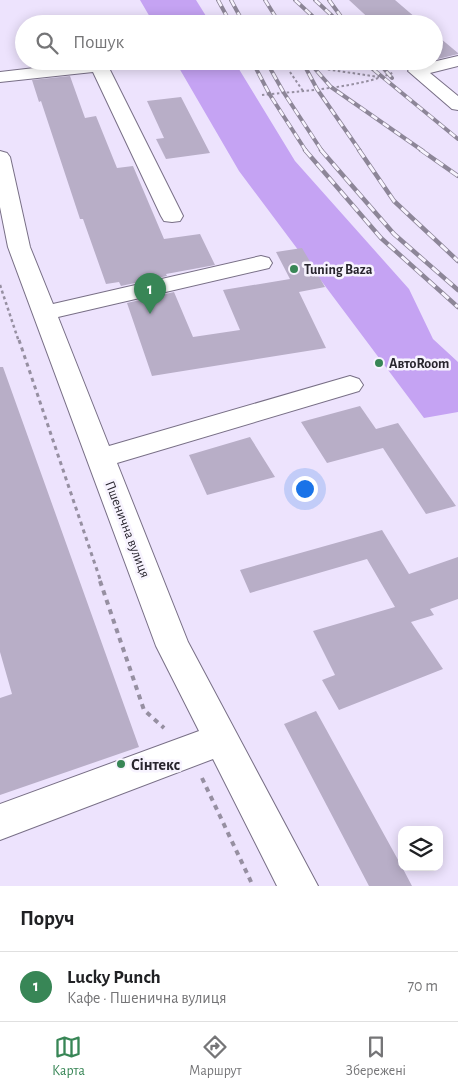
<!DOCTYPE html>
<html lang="uk">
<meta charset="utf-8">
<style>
:root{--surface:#fff;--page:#f2f2f2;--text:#202124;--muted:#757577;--line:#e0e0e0;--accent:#388656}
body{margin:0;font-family:"Alegreya Sans",sans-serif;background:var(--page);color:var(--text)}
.controls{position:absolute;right:15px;bottom:15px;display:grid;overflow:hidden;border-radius:10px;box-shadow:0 2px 12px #0003}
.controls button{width:45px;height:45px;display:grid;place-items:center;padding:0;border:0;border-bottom:1px solid var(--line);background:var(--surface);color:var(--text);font:25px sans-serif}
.you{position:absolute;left:304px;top:488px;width:18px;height:18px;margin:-12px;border:4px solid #fff;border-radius:50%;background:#1a73e8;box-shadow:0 0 0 8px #1a73e833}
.badge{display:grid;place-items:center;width:32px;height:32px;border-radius:50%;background:var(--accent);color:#fff;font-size:16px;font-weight:700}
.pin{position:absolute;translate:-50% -41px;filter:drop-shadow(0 1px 2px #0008)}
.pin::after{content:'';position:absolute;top:26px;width:18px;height:15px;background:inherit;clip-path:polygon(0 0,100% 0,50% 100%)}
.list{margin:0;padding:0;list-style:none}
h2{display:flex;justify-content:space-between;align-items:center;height:65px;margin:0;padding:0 20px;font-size:21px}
h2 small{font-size:16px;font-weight:400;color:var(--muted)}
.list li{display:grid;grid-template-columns:32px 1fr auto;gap:15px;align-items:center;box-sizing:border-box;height:70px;padding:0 20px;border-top:1px solid var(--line)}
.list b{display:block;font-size:19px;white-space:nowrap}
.list p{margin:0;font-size:16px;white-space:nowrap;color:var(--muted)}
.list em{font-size:16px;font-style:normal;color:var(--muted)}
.icon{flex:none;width:28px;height:28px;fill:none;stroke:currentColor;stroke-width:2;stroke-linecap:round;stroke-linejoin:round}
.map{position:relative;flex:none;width:458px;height:886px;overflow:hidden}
.search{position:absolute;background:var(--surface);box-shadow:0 2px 12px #0003;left:15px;right:15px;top:15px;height:55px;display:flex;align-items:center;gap:12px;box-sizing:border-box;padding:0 18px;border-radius:28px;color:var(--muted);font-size:19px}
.sheet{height:135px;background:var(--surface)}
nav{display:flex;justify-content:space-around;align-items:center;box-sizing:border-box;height:70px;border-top:1px solid var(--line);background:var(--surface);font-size:14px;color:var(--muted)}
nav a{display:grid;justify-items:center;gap:2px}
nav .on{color:var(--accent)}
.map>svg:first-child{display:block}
.forest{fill:#c5a3f3}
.building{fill:#b8aec7}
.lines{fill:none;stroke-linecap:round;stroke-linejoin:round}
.minor-casing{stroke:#786f86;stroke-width:2}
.path-far3{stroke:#968fa1;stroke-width:2;stroke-dasharray:2.5 2.5;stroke-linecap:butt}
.path-far2{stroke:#968fa1;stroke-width:2.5;stroke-dasharray:3 3;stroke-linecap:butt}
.path-far1{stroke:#968fa1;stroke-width:3;stroke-dasharray:4 4;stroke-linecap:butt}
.path{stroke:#968fa1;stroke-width:4;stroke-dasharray:5 5;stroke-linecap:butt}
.minor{fill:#fff;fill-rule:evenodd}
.rail-far1-casing{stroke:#8d8698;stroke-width:4}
.rail-casing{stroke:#8d8698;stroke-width:4.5}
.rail-far1{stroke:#f7f3fe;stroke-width:2.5;stroke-dasharray:7;stroke-linecap:butt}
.rail{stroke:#f7f3fe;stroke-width:3;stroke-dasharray:9;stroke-linecap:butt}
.poi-dot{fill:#388656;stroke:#f7f3fe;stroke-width:2}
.labels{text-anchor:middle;stroke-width:5;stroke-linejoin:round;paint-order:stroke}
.poi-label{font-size:14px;font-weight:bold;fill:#28252e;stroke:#f7f3fe;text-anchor:start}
.street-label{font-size:14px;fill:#28252e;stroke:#f7f3fe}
.near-poi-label{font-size:16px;font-weight:bold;fill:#28252e;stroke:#f7f3fe;text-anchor:start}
</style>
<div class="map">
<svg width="458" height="886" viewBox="0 0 458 886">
<rect width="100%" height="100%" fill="#ede3fd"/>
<path class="forest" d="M140,0h56l15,24h-57z
M175,61h59l61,100 114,128 24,50 25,23v50l-34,6 -185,-247z"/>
<path class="building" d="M349,0h46l28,24h-48z
M434,33l24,20v1l-24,6z
M70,76l15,42 11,-2 21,52 16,-2 31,73 36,-5 15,31 -49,9 1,2 -46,10 -2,-4 -13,2 -23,-65h-3l-39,-118 -2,1 -7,-22z
M181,97l29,56 -44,6 -10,-20 8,-1 -17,-37z
M302,248l23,39 -26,5 27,56 -174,28 -25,-73 47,-11 19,45 47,-7 -17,-40 67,-11 -14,-27z
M0,367h3l136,380 -139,48v-97l12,-4 -12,-42z
M360,406l16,23 22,-6 58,83 -30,8 -43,-66 -56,15 -26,-41z
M250,437l25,40 -68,18 -18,-40z
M382,530l27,44 49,-17v42l-28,10 4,6 -23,7 32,47 -104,41 -17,-30 13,-5 -22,-44 82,-24 -28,-48 -117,34 -10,-23z
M316,711l86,156 10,19h-43l-85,-162z"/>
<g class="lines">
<g class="minor-casing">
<path id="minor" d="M458,56v10l-28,7 28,23v14l-6,-1 -44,-38 3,-4z
M95,61l10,1 3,4 75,150 -3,5 -8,1 -8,-1 -3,-5 -68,-144 -93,10v-10z
M0,151l7,2 3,4 20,90 23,57 208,-48 8,2 3,5 -3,5 -211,49 51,129 241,-70 9,3 4,6 -4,6 -242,72 71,179 130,244h-41l-64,-127 -213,81v-36l199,-73 -43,-85 -148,-399 -8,-40z"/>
</g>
<path class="path-far3" d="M318,68l61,9
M290,72l13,19
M262,95c37,-4 99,-7 132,-23"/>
<path class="path-far2" d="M0,285l19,57"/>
<path class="path-far1" d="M19,340l82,242"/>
<path class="path" d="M100,581l44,129 20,18
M202,778l51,108"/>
<use href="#minor" class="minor"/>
<g class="rail-far1-casing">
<path id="rail-far1" d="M218,0l13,24
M231,0l13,24
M265,0l15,24
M295,0l26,24
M315,0l26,24
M329,0l13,18
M252,61l18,34 36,56
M266,61l18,32 38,58
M302,61l15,28 43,62
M308,61l23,26 92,64
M363,61l95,78
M377,61l15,17"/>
</g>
<g class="rail-casing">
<path id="rail" d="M305,150l76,88 77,69
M321,150l73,84 64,56
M359,150l35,51 64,60
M421,150l37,26"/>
</g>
<use href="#rail-far1" class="rail-far1"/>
<use href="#rail" class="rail"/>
</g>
<g class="poi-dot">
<circle cx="294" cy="269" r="5"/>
<circle cx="379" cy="363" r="5"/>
<circle cx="121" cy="764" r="5"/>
</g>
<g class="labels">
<g class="poi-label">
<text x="304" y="274">Tuning Baza</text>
<text x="389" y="368">АвтоRoom</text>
</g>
<g class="street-label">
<text transform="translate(128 529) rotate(69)" y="5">Пшенична вулиця</text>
</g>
<g class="near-poi-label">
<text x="131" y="770">Сінтекс</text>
</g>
</g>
</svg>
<div class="controls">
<button><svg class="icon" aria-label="layers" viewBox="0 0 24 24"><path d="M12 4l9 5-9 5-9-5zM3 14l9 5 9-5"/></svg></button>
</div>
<div class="you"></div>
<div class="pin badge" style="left:150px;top:314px">1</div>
<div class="search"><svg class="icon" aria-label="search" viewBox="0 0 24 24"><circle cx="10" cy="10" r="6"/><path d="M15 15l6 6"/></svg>Пошук</div>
</div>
<section class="sheet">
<h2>Поруч<small></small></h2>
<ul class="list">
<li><span class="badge">1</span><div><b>Lucky Punch</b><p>Кафе · Пшенична вулиця</p></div><em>70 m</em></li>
</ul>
</section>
<nav>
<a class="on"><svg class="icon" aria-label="map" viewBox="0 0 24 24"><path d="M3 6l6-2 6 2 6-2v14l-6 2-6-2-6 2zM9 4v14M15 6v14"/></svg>Карта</a>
<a><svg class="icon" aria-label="directions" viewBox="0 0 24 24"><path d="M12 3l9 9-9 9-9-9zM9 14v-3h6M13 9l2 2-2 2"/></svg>Маршрут</a>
<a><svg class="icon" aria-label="saved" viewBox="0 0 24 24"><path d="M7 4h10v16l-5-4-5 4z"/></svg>Збережені</a>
</nav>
